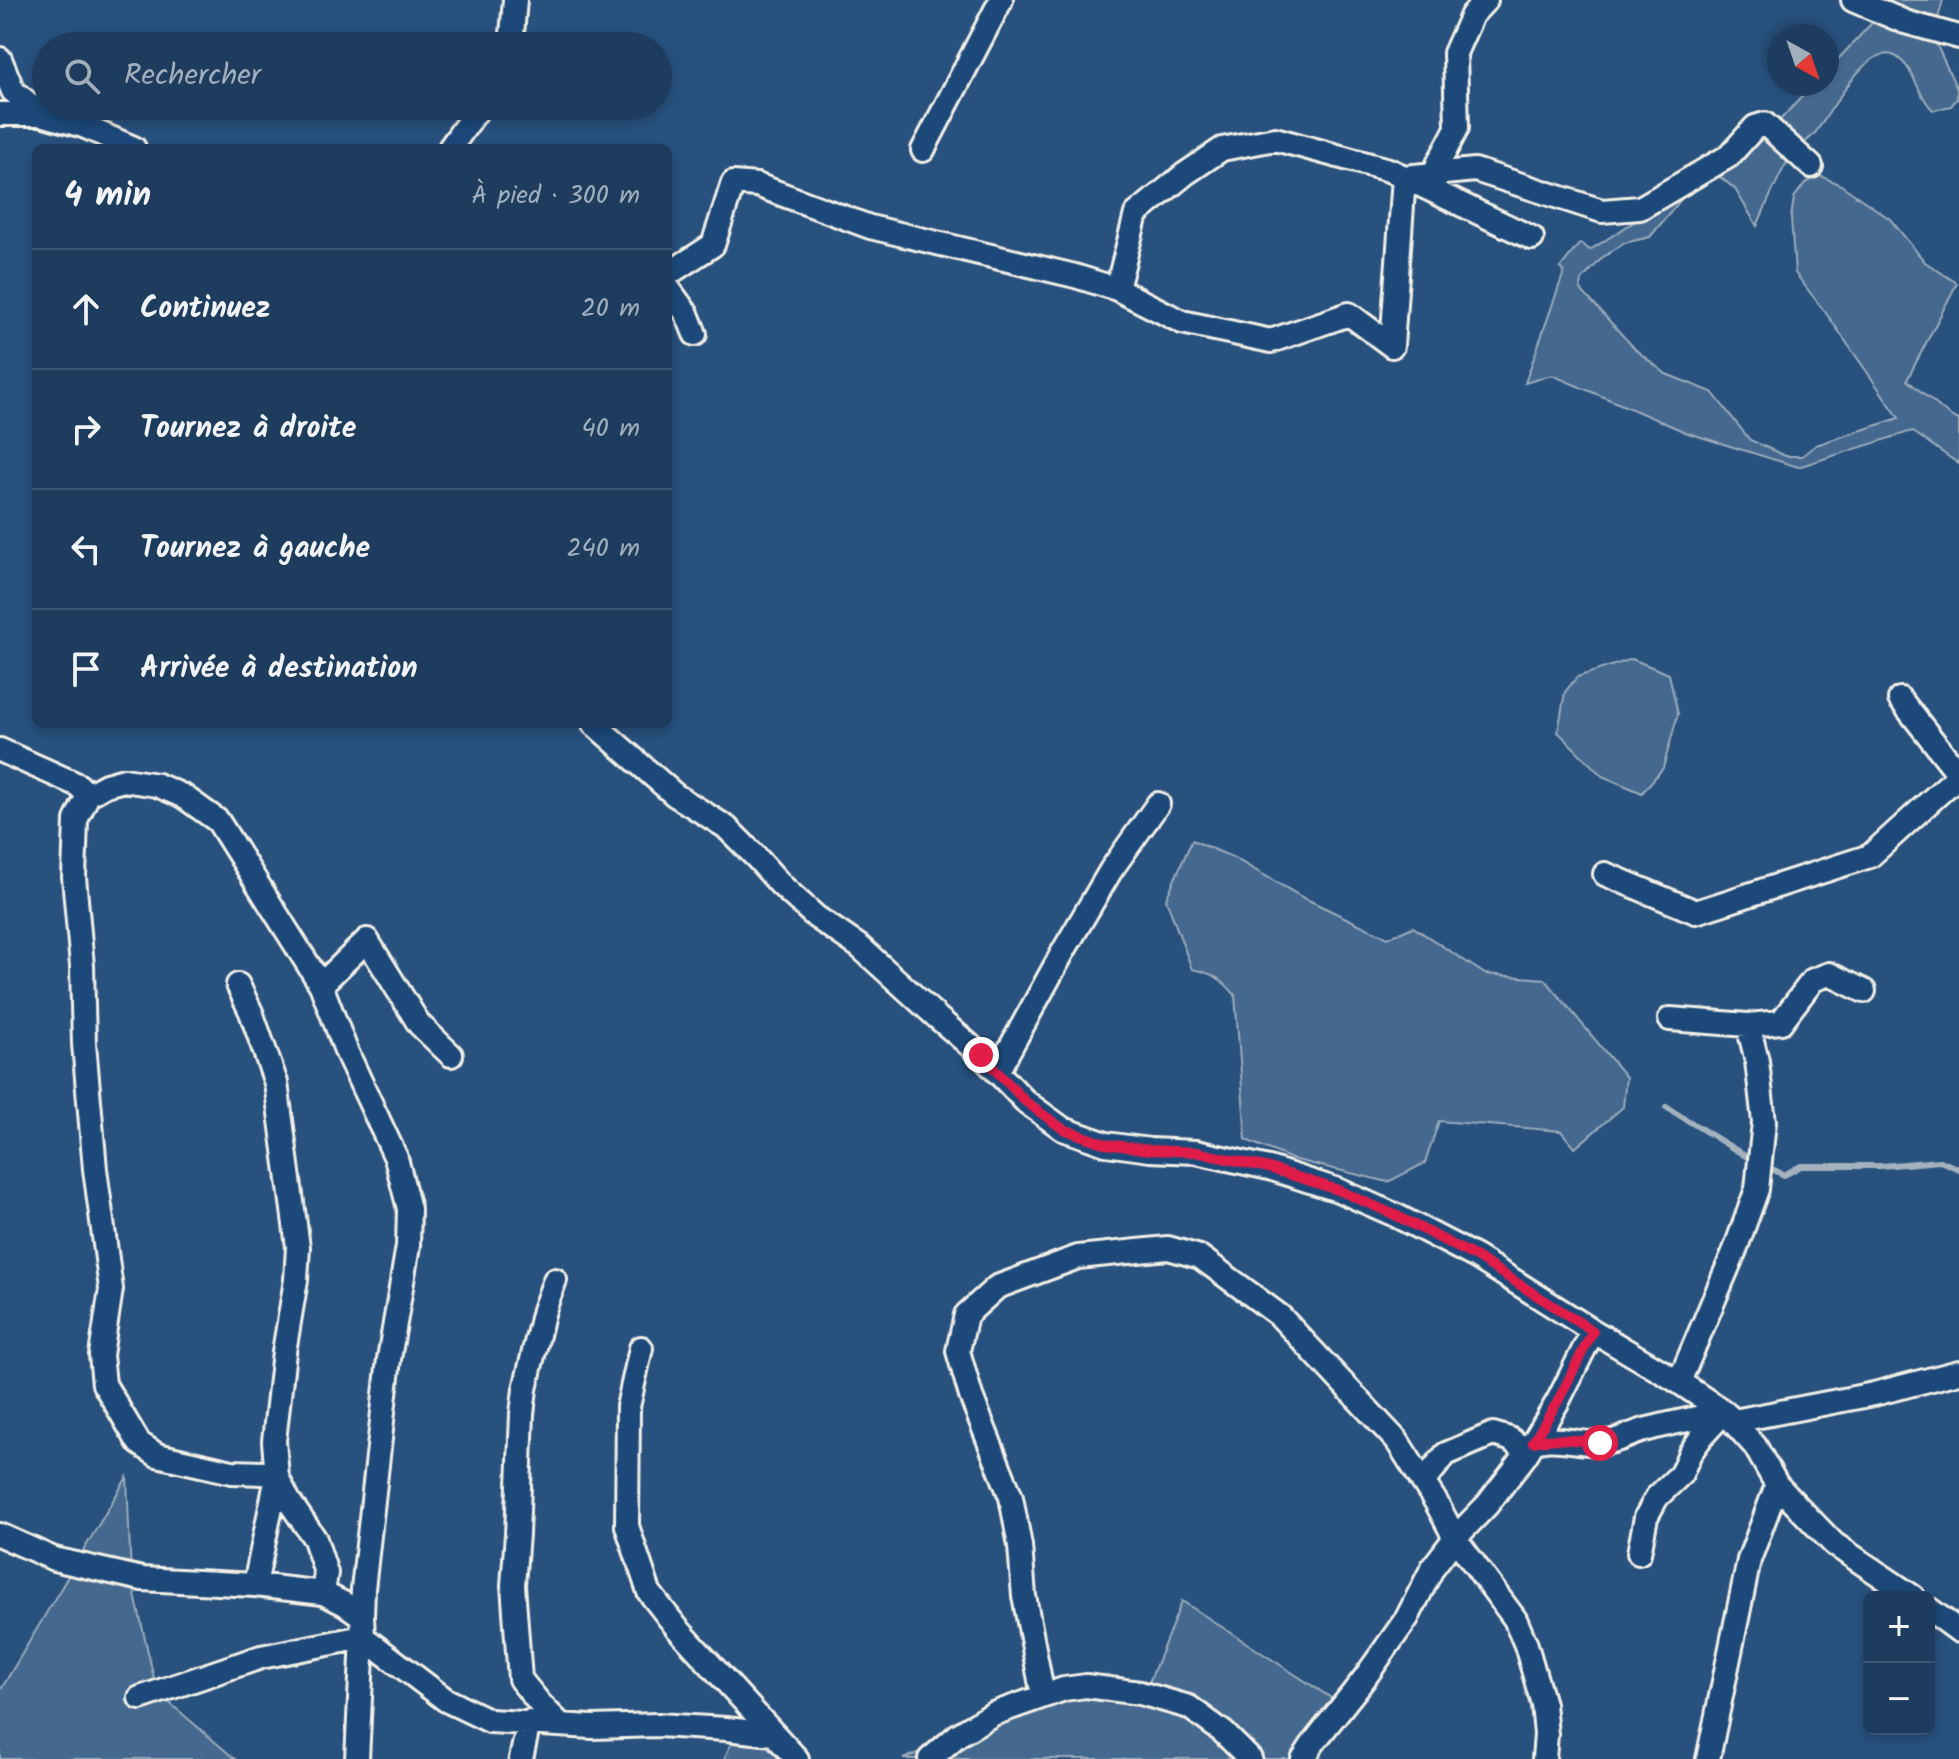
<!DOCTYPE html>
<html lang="fr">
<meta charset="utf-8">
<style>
:root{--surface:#1e3d5e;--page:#2b4867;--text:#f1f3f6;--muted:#a1aebc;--line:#3c5673}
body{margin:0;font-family:Kalam,sans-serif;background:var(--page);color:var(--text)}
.controls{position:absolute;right:24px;bottom:24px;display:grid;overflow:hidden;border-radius:12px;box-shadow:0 4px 12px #0003}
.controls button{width:72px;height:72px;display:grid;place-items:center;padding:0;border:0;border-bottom:2px solid var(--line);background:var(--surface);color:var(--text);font:40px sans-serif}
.compass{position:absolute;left:1767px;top:24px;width:72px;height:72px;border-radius:50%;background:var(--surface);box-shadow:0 4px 12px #0003;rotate:140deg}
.stop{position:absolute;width:24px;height:24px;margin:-18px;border:6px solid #e11d48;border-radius:50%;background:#fff}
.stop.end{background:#e11d48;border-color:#fff;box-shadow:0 2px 8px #0008}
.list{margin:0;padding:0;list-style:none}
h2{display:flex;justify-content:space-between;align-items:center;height:104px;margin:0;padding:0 32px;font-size:34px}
h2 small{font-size:26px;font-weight:400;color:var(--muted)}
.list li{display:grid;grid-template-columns:52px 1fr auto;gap:24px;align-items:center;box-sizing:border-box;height:120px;padding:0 32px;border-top:2px solid var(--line)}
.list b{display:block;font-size:30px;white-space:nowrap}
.list em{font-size:26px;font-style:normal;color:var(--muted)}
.icon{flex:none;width:44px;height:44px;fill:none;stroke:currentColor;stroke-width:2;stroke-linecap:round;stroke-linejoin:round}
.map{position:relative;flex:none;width:1959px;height:1759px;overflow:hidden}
.search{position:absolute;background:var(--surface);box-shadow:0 4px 12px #0003;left:32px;top:32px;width:640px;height:88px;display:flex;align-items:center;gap:20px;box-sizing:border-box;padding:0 28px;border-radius:44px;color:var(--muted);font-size:30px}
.panel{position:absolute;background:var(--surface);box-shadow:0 4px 12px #0003;left:32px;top:144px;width:640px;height:584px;border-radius:12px}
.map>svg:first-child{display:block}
.green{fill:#45688e;stroke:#9cacbb;stroke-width:2}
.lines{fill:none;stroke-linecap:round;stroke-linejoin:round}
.stream{stroke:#a4b2be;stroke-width:6}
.minor-casing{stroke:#f4f1e8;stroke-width:28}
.minor{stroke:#1f4a7a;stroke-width:22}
.route{stroke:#e11d48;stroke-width:10}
</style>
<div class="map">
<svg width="1959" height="1759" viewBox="0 0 1959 1759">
<rect width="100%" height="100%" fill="#28517e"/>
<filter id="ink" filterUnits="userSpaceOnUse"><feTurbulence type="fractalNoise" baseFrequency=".0125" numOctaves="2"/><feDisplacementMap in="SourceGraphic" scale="16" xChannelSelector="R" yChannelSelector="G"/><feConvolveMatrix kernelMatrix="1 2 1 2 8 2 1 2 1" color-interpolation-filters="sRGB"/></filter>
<g filter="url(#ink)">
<path class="green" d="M1891,0h52l-10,37 24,52v10l-6,7 -18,4c-16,-14 -18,-43 -38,-54 -30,-14 -65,60 -80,77 -8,9 -20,16 -26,26 -13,21 -22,45 -32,67l-22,-37 -19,-15 -24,12 -42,51 -26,6 -22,15 -20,22 -2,9 56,61 30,24 46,18 38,48 35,16h17l14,-11 83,-27 -71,-102 -33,-43 -4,-55 3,-20 11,-15 16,-7 20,9 49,34 35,43 32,21 -50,97 43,36 9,4v44l-47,-33 -114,36 -110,-34 -136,-58 -27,8 39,-111 -4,-4 20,-25 10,7 171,-110 53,-56h13v-13l57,-61z
M1632,659l37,15 9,40 -15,54 -21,25 -40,-17 -44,-44 7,-40 12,-15z
M1192,840l42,18 68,39 86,41 25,-11 72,47 60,5 81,98 -3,30 -48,41 -14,-17 -122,-10 -14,42 -37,19 -96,-23 -46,-19 -11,-145c-13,-16 -22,-22 -43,-26l-26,-70z
M127,1477l4,100 26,115 78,67h-235v-68z
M1182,1601l166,108 -44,50h-401l28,-12 108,-67 82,-3 27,8z
M749,1705l57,54h-82z"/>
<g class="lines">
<path class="stream" d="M1666,1107l86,53
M1764,1165l20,10 17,-9h80l59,-5 19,8"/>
<g class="minor-casing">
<path id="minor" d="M1853,0l52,22 54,15
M511,46l4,-46
M0,59l13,32 28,23
M0,114h41l42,12 51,22
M450,148l30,-42
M923,150l78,-150
M1436,174l2,-10 19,-36 -2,-75 17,-38 14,-15
M668,274l45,-29 20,-62 24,2 113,42 205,49 42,13 65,33 89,19 78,-27 43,32
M668,288l19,26 8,20
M1117,289l19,-75 49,-40 37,-25 53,-10 114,31 143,68
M1392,346l12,-169 71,-7 127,41 38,-3 89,-52 26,-29 10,-3 46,42
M1900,699l59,75
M594,724l81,71 51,32 30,30 25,28 35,32 44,30 78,71 43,37 45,47 37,27 43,15 44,6 46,2 73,16 69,22 57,25 81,42 117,74 86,51 45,30 31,34 22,39 57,59 79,53
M0,750l78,35 10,10
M1605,874l91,38 174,-56 89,-81
M238,985l13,27 25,71 22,164 -2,33 -12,72 -10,89 3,36 12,24 26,38 11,34 -3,20
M321,985l46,-45 52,84 32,31
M1670,1019l78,6 33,-3 32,-42 16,-6 35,17
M997,1072l67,-122 47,-80 47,-66
M555,1280l-11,30 -19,79 -3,25 -5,120 -4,51 7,94 21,26 20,20
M641,1348l-13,59 -1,119 22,66 28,36 120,131
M1679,1382l56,-132 22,-61 7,-67 -7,-61 -9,-36
M1725,1413l9,8 140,-27 85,-22
M1423,1482l23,-28 47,-20 17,5 12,9c28,-17 51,-3 80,-5 15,-1 28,-9 42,-13 26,-7 53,-12 80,-18l-21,23 -13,18 -9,21 -24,23 -11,20 -7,36
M0,1535l54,24 88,20 113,6 68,8 22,11 17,12 1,21 -6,122
M255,1585l22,-108 -13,-4 -32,-1 -75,-17 -18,-12 -35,-59 -3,-29 10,-66 -16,-120 -11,-125 -2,-78 -8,-89 2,-57 12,-25 18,-10 18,-5 33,5 26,11 35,25 103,164 26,68 49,105 13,51 -1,37 -19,113 -26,230 -1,27
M1929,1609l30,22
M1043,1696l-19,-100 -4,-50 -9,-49 -40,-101 -13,-45 8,-36 31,-28 81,-30 90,-9 32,9 80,59 117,125 39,61 19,36 60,81 11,26 17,59 3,30 -2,25
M140,1698l121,-41 102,-20 83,63 44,21 102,6 66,-2 68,4 47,5
M521,1759l8,-37
M930,1759l28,-24 35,-21 71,-25 22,-3 54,7 49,14 34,25 27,27
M1303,1759l11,-17 50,-63 43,-61 26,-51 22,-29 32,-33 38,-49 33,-55 35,-70
M1708,1759l41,-199 28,-75"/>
</g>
<use href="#minor" class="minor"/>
</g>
</g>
<g class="lines" filter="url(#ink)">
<path class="route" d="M981,1055l45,47 37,27 43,15 44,6 46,2 73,16 69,22 57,25 81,42 117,74 -35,70 -25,41c22,-5 45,-2 67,1"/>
</g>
</svg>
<div class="controls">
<button>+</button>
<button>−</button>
</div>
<svg class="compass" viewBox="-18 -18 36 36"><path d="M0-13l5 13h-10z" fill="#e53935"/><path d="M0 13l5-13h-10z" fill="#a1aebc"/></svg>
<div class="stop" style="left:1600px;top:1443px"></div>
<div class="stop end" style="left:981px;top:1055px"></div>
<div class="search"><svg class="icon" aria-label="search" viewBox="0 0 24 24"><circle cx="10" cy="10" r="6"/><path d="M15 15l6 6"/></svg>Rechercher</div>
<section class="panel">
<h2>4 min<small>À pied · 300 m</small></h2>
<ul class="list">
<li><svg class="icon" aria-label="ahead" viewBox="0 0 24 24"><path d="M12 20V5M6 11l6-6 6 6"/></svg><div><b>Continuez</b></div><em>20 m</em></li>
<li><svg class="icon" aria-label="right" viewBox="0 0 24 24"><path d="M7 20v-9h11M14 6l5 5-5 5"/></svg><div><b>Tournez à droite</b></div><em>40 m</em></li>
<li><svg class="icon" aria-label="left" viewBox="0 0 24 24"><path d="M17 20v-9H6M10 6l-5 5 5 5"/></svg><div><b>Tournez à gauche</b></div><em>240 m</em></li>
<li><svg class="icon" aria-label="arrive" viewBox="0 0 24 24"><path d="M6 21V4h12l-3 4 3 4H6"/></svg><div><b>Arrivée à destination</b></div></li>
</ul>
</section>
</div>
